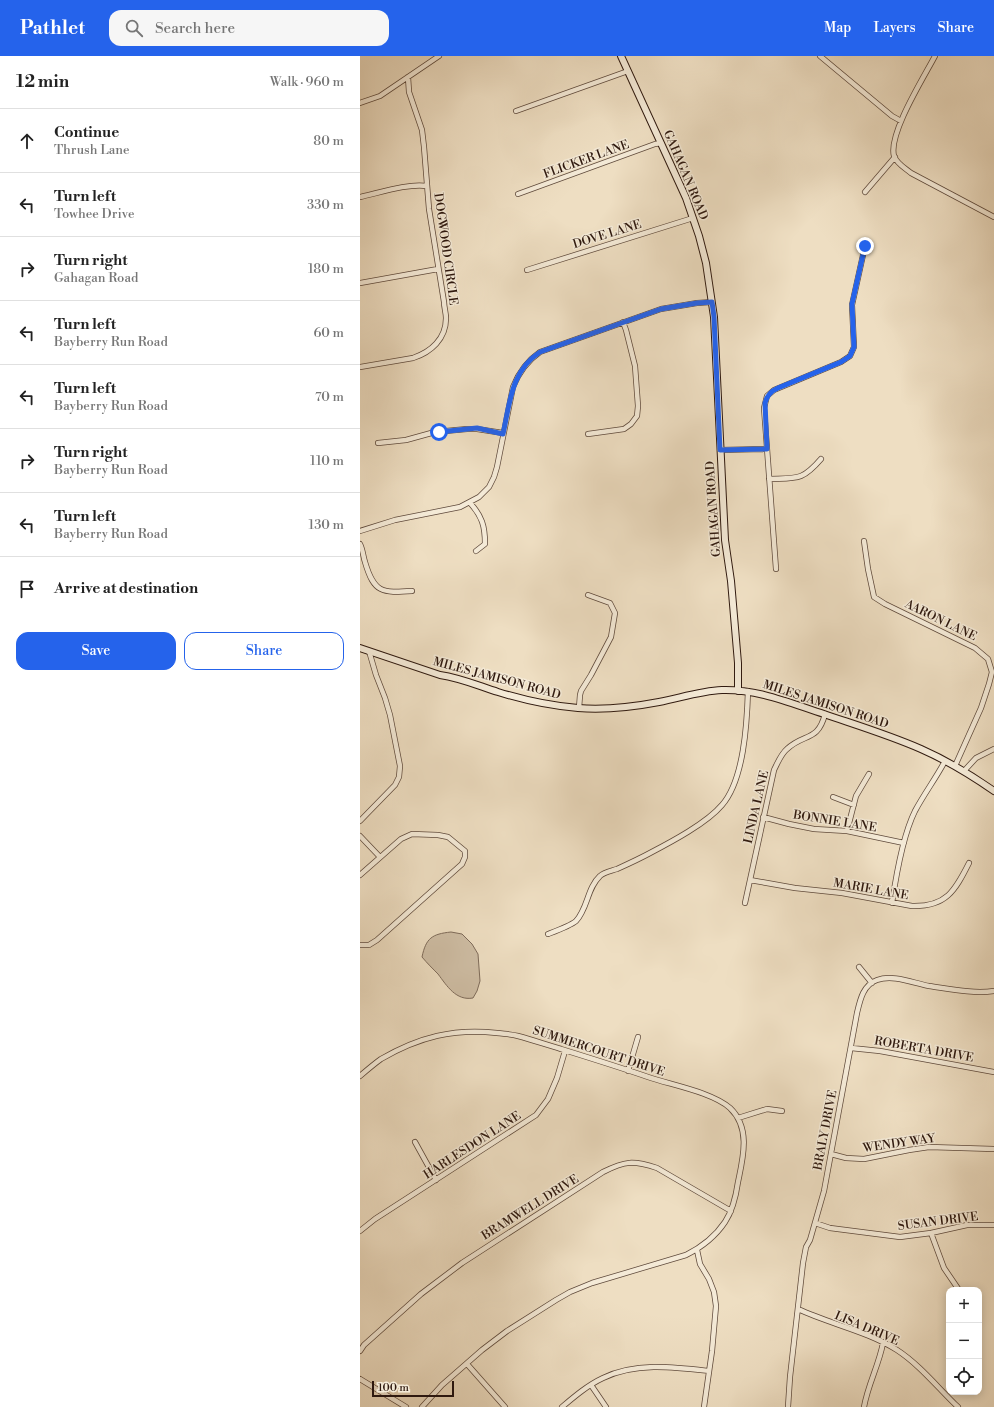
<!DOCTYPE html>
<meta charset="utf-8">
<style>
:root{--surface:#fff;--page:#f6f6f6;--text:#222;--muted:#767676;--line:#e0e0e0;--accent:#2563eb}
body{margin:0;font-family:"Libre Bodoni",serif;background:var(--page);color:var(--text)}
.controls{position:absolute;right:12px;bottom:12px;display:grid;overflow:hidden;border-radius:8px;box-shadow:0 2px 10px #0003}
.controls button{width:36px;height:36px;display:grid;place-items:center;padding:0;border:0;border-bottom:1px solid var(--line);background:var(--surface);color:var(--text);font:20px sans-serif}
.scale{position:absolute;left:12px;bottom:10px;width:82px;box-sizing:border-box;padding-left:4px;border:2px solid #2f190f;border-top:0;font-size:11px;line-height:14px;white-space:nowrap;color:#2f190f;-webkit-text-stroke:3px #f4ead7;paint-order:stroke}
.stop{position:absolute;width:12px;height:12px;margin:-9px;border:3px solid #2563eb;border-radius:50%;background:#fff}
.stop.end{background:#2563eb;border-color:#fff;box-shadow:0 1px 4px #0008}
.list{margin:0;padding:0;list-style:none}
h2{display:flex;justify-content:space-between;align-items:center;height:52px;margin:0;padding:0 16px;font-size:17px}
h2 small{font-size:13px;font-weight:400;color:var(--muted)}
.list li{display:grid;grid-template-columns:26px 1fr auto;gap:12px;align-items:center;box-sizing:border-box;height:64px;padding:0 16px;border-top:1px solid var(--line)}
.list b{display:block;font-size:15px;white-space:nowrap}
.list p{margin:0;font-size:13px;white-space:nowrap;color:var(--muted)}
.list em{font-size:13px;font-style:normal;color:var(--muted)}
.actions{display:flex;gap:8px;padding:12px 16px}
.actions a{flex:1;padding:9px 0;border:1px solid var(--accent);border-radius:12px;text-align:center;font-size:14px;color:var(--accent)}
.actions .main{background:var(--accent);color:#fff}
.icon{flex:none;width:22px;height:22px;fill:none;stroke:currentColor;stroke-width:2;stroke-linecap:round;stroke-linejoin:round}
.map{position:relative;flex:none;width:634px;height:1351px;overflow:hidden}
header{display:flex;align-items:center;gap:24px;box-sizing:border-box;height:56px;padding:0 20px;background:var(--accent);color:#fff}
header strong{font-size:19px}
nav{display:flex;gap:22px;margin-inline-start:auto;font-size:14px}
.search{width:280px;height:36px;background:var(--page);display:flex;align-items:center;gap:10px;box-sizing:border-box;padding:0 14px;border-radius:12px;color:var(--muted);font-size:15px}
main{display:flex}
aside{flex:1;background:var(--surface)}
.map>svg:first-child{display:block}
.green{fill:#cebda4;stroke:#7e6b5a}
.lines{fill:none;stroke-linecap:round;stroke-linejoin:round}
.street-casing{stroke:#5f4a3c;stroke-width:6}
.secondary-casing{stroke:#2f190f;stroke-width:8}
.street{stroke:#f4ead7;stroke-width:4.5}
.secondary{stroke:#f4ead7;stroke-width:6}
.route{stroke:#2563eb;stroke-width:5}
.labels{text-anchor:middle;stroke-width:3;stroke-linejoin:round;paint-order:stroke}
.street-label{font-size:12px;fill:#2f190f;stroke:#f4ead7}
</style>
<header>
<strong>Pathlet</strong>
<div class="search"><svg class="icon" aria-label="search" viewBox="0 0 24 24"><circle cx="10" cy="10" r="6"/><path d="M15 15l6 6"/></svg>Search here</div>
<nav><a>Map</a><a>Layers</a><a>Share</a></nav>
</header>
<main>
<aside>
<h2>12 min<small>Walk · 960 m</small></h2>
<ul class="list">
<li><svg class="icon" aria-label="ahead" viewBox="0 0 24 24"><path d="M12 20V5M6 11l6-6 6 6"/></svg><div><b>Continue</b><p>Thrush Lane</p></div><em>80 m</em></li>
<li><svg class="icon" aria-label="left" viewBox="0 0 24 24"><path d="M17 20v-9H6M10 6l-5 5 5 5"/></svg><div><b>Turn left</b><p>Towhee Drive</p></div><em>330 m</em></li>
<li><svg class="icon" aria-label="right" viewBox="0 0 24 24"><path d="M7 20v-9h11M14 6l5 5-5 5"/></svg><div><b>Turn right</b><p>Gahagan Road</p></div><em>180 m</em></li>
<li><svg class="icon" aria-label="left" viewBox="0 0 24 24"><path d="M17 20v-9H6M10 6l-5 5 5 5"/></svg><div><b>Turn left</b><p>Bayberry Run Road</p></div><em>60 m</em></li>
<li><svg class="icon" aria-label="left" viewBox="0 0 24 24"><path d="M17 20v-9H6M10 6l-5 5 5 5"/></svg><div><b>Turn left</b><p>Bayberry Run Road</p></div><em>70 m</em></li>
<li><svg class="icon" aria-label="right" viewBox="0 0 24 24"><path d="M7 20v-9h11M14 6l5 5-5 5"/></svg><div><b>Turn right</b><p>Bayberry Run Road</p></div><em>110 m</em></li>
<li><svg class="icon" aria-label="left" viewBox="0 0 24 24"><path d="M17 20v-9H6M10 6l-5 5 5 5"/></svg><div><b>Turn left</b><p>Bayberry Run Road</p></div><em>130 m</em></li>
<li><svg class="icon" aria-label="arrive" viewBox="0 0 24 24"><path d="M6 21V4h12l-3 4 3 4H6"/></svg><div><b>Arrive at destination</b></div></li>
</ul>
<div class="actions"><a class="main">Save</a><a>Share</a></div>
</aside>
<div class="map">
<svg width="634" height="1351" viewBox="0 0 634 1351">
<rect width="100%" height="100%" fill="#eedec2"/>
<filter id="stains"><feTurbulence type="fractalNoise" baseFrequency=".005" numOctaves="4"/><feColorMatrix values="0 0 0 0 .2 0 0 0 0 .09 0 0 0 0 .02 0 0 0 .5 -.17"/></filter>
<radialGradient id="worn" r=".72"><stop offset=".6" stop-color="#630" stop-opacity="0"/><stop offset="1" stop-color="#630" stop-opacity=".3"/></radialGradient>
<path class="green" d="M91,876l11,2 10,10 6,10 2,27 -3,10 -4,7c-17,3 -26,-12 -35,-24 -5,-5 -11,-11 -16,-17 4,-19 10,-23 29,-25z"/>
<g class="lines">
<g class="street-casing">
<path id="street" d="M460,0l72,60 9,5
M575,0c-11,21 -47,78 -41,100 3,8 11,12 17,17l83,44
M0,47l20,-7 59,-40
M156,55l112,-40
M505,136l30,-35
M158,138l137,-50 6,-1
M0,141c19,-4 48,-14 67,-11
M167,214l166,-52
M0,227l78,-14
M0,311l53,-9c18,-6 33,-19 33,-40 0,-5 -2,-11 -2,-16l-15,-93 -5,-62 -2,-17 -13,-38 -1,-15
M228,378l36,-5 7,-5 6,-8 1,-10 -3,-40 -9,-36 -3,-8
M18,387l28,-3 29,-8 32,-3h10l26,4
M360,394l47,-1
M409,423c28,-1 33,2 52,-20
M110,447c12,13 15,23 15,41l-9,7
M0,475l35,-11 65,-13 19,-10 10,-10 5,-10 3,-10 16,-80c6,-15 14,-26 27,-35l121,-43 36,-6 15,-1
M504,485l4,28 6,28 11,7 90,44 13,11 4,13 -3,12 -8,24 -26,58
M0,488c3,6 3,12 5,18 9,31 17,31 47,29
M416,513l-12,-161 3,-12 7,-6 67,-28 9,-6 4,-9 -2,-42 13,-59
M219,652l1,-13 1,-4 10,-16 20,-38 4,-24 -5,-10 -22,-8
M604,715l12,-13 18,-9
M473,741l21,8
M403,761l26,7 25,5 33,2 57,12
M0,765l35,-36 4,-8 1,-11 -10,-51 -5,-17 -9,-23 -7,-24
M487,775l9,-35 13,-22
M0,780l20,21
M0,819l41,-36 11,-5 26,1 10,2 17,14v6l-3,7 -85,76 -8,5h-9
M390,824l45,8 47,5 70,13c34,1 43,-15 57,-43
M385,847l29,-133c4,-8 7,-16 13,-21 17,-16 31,-7 38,-35
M532,847c4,-27 11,-68 23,-92 9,-17 21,-33 30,-50
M188,878c8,-3 22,-8 28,-13 12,-13 11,-33 24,-45 4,-4 11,-5 17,-7 11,-5 22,-10 33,-16 21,-11 57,-30 72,-48 22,-25 25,-82 26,-114
M499,911l13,16
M491,992l29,3 114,21
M268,1015l10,-34
M0,1020c7,-6 14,-12 21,-17 38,-22 73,-31 116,-26 7,1 14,1 21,3 15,4 29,9 43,13 29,9 58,18 87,28 23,8 64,15 82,31 21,20 13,50 8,74 -2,14 -5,28 -13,40 -10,15 -23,25 -39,33l-94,28 -22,9 -14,8 -49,31 -25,19 -40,35 -20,22
M378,1062l29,-9 15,2
M55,1086l21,38
M471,1098l15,4 18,1 45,-9 20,-3 65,2
M455,1167l15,5 70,9 31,-4 36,-8h27
M0,1175l15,-12 161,-104 12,-16 9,-21 8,-27
M571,1177l13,35 15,22
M337,1194l3,14 9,15 5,13 2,14 -4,45 -8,56
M438,1253c32,15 69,22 99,41 23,15 41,38 61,57
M0,1295l4,-6 57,-51 41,-31 141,-91c22,-11 30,-12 54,-4l74,43
M107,1308l38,43
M0,1323l46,28
M231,1329l15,22
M202,1351c13,-11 26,-22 41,-29 33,-16 71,-11 106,-7
M428,1351l2,-30 13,-114 3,-16 4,-7 14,-49 33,-178c3,-13 6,-28 20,-33 16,-6 36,3 52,6 21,3 44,8 65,5
M504,1351c4,-23 15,-42 19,-64"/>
</g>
<g class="secondary-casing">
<path id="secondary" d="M261,0l65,142 13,38 7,27 8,54 11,223 6,41 7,82v28
M0,592l80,27c21,3 39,11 58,17 26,8 53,14 80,16 27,2 55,-1 81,-6 21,-4 41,-11 63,-12 36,-1 68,13 102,24 32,11 65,21 97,35 25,11 50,26 73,42"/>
</g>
<use href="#street" class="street"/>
<use href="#secondary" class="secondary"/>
</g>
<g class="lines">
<path class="route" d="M79,376l38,-4 26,6c7,-32 8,-63 37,-82l121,-43 36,-6 15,-1 2,15 6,133 47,-1 -2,-46c2,-8 6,-12 13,-15l63,-26 9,-6 4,-9 -2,-43 13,-58"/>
</g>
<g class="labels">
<g class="street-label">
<text transform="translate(226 103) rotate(-20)" y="4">FLICKER LANE</text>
<text transform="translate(326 119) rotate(67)" y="4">GAHAGAN ROAD</text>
<text transform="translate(247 178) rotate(-17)" y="4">DOVE LANE</text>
<text transform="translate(86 193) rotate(82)" y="4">DOGWOOD CIRCLE</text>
<text transform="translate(353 453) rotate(-94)" y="4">GAHAGAN ROAD</text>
<text transform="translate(581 564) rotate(26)" y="4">AARON LANE</text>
<text transform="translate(137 622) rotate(15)" y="4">MILES JAMISON ROAD</text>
<text transform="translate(466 648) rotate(18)" y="4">MILES JAMISON ROAD</text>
<text transform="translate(396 751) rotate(-77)" y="4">LINDA LANE</text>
<text transform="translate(475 765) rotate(9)" y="4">BONNIE LANE</text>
<text transform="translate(511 833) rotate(10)" y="4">MARIE LANE</text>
<text transform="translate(564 993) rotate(10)" y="4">ROBERTA DRIVE</text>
<text transform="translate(239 995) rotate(18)" y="4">SUMMERCOURT DRIVE</text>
<text transform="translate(465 1074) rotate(-79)" y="4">BRALY DRIVE</text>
<text transform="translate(539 1087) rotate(-8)" y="4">WENDY WAY</text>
<text transform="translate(112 1089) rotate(-33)" y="4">HARLESDON LANE</text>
<text transform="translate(170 1151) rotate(-32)" y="4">BRAMWELL DRIVE</text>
<text transform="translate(578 1165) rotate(-7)" y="4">SUSAN DRIVE</text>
<text transform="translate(507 1272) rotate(23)" y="4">LISA DRIVE</text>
</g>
</g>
<rect width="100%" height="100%" filter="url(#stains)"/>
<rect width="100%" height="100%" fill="url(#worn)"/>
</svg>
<div class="controls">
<button>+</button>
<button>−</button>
<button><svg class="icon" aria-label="locate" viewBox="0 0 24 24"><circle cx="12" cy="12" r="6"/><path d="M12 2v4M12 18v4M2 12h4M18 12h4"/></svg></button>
</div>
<div class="scale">100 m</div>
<div class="stop" style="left:79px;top:376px"></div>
<div class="stop end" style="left:505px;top:190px"></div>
</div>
</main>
